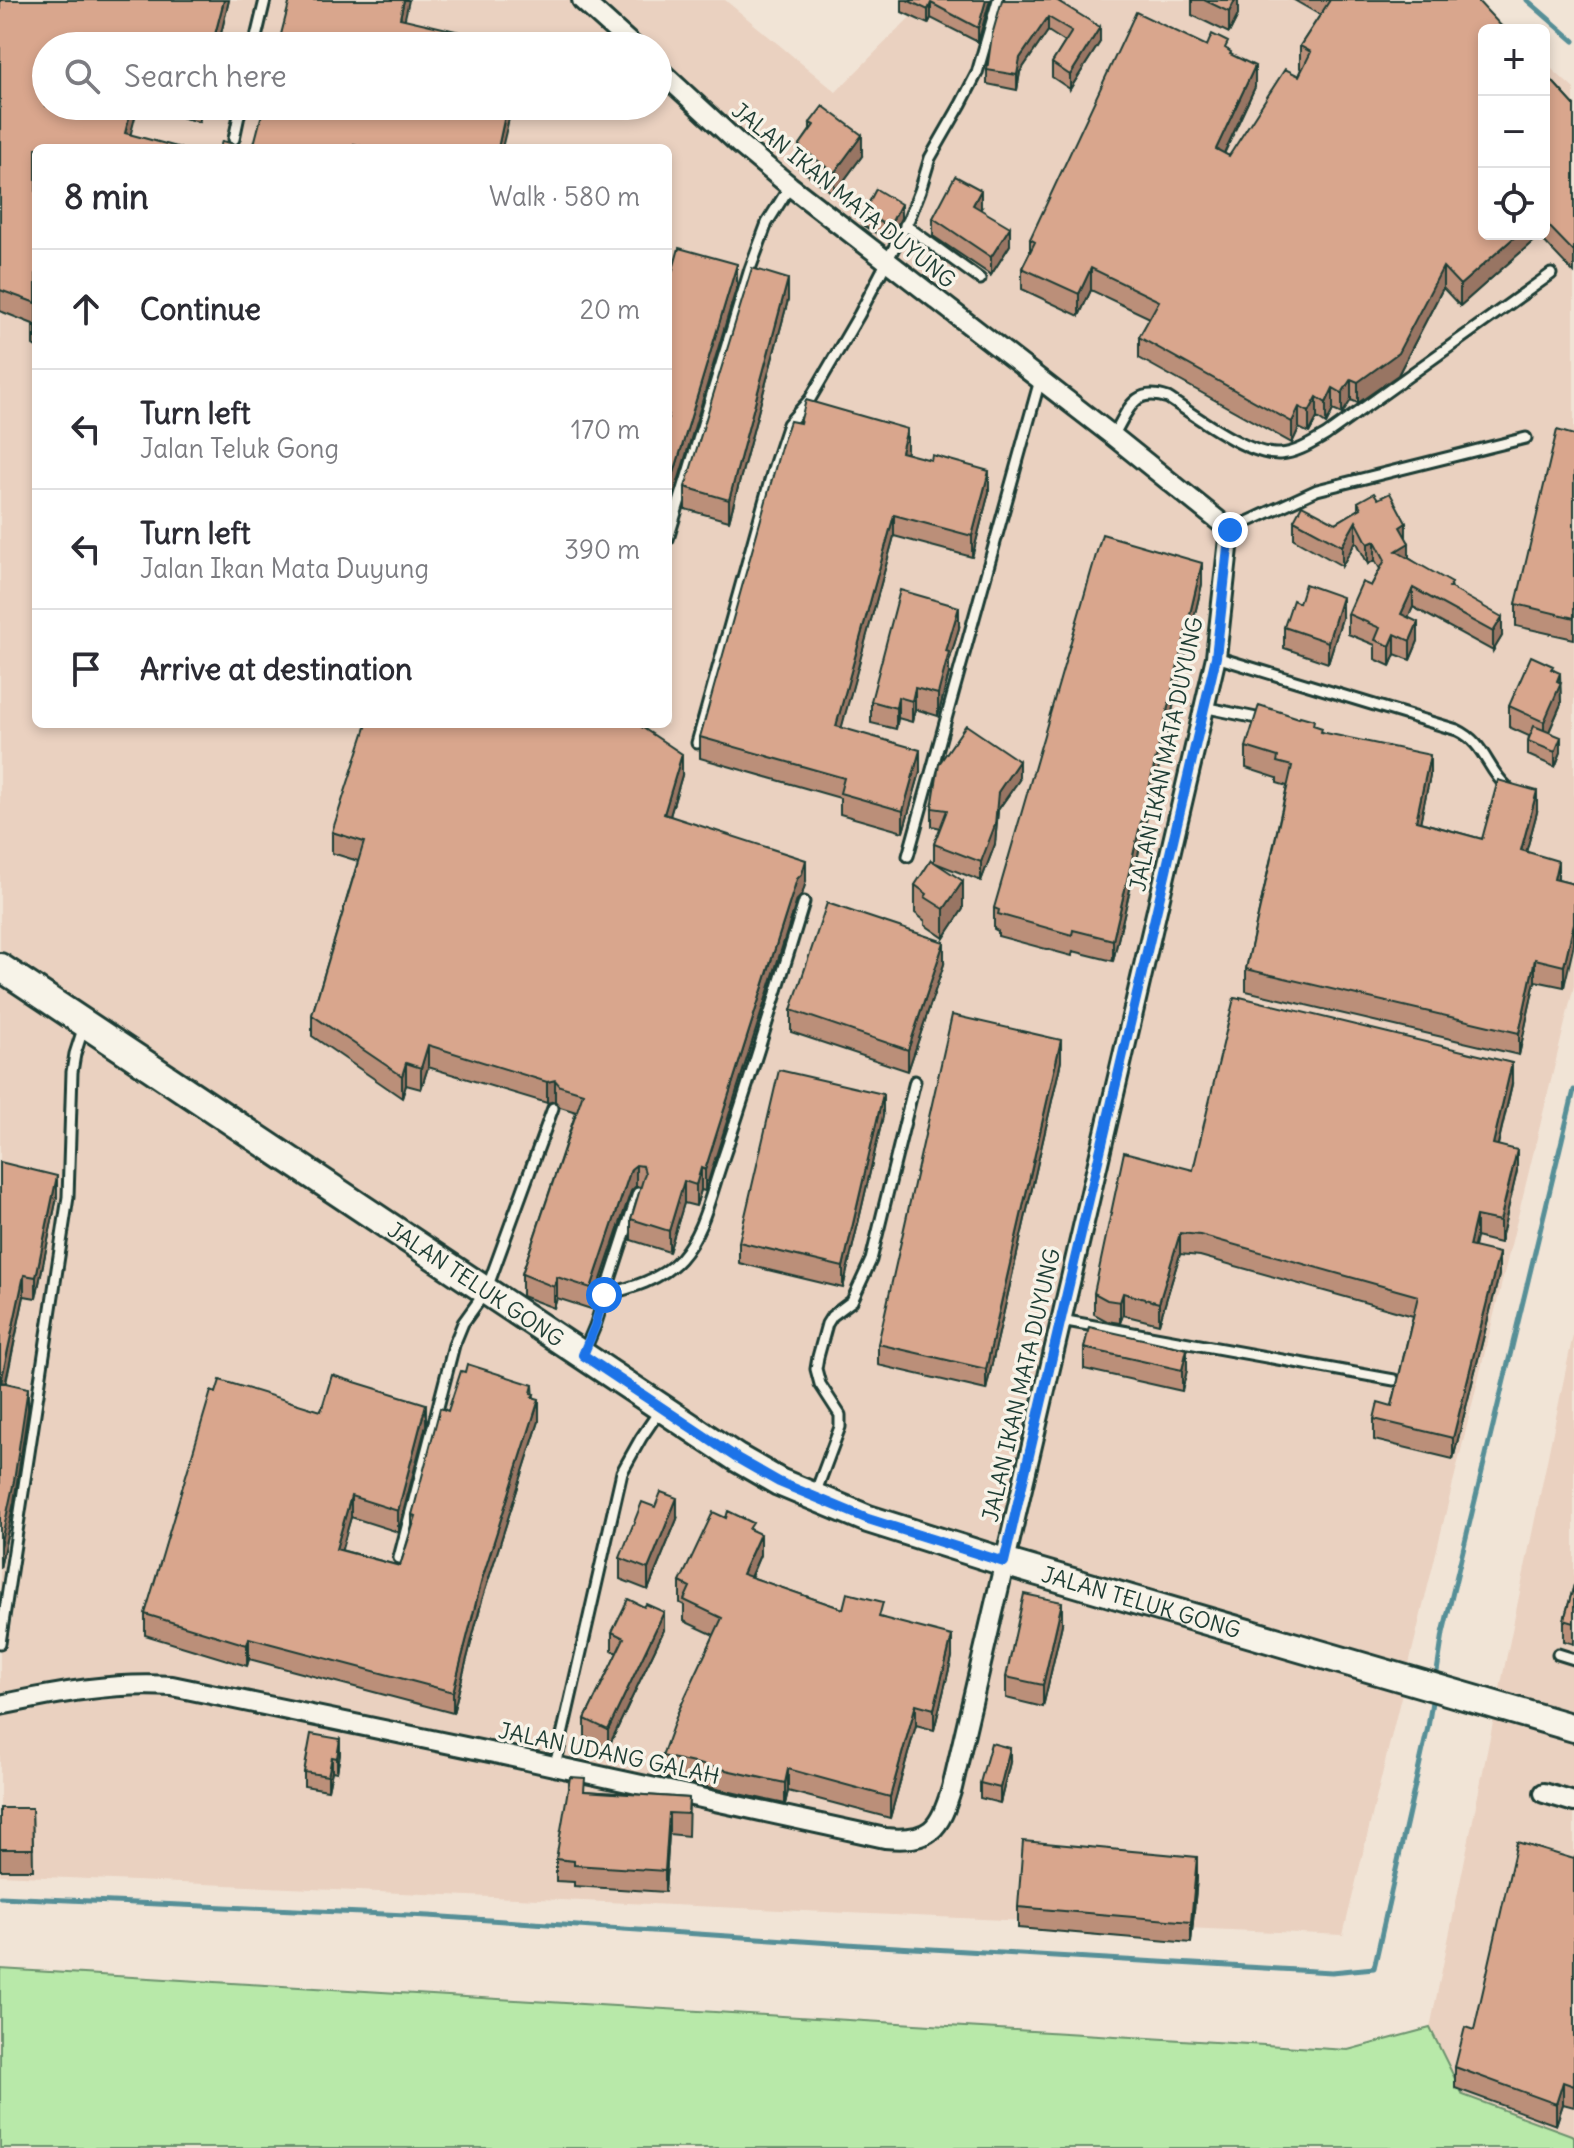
<!DOCTYPE html>
<meta charset="utf-8">
<style>
:root{--surface:#fff;--page:#f2f2f3;--text:#2b2b33;--muted:#7c7c81;--line:#e1e1e2}
body{margin:0;font-family:Delius,sans-serif;background:var(--page);color:var(--text)}
.controls{position:absolute;right:24px;top:24px;display:grid;overflow:hidden;border-radius:12px;box-shadow:0 4px 12px #0003}
.controls button{width:72px;height:72px;display:grid;place-items:center;padding:0;border:0;border-bottom:2px solid var(--line);background:var(--surface);color:var(--text);font:40px sans-serif}
.stop{position:absolute;width:24px;height:24px;margin:-18px;border:6px solid #1a73e8;border-radius:50%;background:#fff}
.stop.end{background:#1a73e8;border-color:#fff;box-shadow:0 2px 8px #0008}
.list{margin:0;padding:0;list-style:none}
h2{display:flex;justify-content:space-between;align-items:center;height:104px;margin:0;padding:0 32px;font-size:34px}
h2 small{font-size:26px;font-weight:400;color:var(--muted)}
.list li{display:grid;grid-template-columns:52px 1fr auto;gap:24px;align-items:center;box-sizing:border-box;height:120px;padding:0 32px;border-top:2px solid var(--line)}
.list b{display:block;font-size:30px;white-space:nowrap}
.list p{margin:0;font-size:26px;white-space:nowrap;color:var(--muted)}
.list em{font-size:26px;font-style:normal;color:var(--muted)}
.icon{flex:none;width:44px;height:44px;fill:none;stroke:currentColor;stroke-width:2;stroke-linecap:round;stroke-linejoin:round}
.map{position:relative;flex:none;width:1574px;height:2148px;overflow:hidden}
.search{position:absolute;background:var(--surface);box-shadow:0 4px 12px #0003;left:32px;top:32px;width:640px;height:88px;display:flex;align-items:center;gap:20px;box-sizing:border-box;padding:0 28px;border-radius:44px;color:var(--muted);font-size:30px}
.panel{position:absolute;background:var(--surface);box-shadow:0 4px 12px #0003;left:32px;top:144px;width:640px;height:584px;border-radius:12px}
.map>svg:first-child{display:block}
.built{fill:#ead1c0;fill-rule:evenodd}
.green{fill:#b8e9a9;stroke:#6c936e;stroke-width:2}
.lines{fill:none;stroke-linecap:round;stroke-linejoin:round}
.stream{stroke:#568f97;stroke-width:5}
.lane-casing{stroke:#1f3d34;stroke-width:15}
.street-casing{stroke:#1f3d34;stroke-width:24}
.secondary-casing{stroke:#1f3d34;stroke-width:32}
.lane{stroke:#f7f3e8;stroke-width:9}
.street{stroke:#f7f3e8;stroke-width:18}
.secondary{stroke:#f7f3e8;stroke-width:26}
.wall{fill:#bb8f79;stroke:#1f3d34;stroke-width:2}
.shaded-wall{fill:#987463;stroke:#1f3d34;stroke-width:2}
.building{fill:#d9a68d;stroke:#1f3d34;stroke-width:2}
.route{stroke:#1a73e8;stroke-width:10}
.labels{text-anchor:middle;stroke-width:7;stroke-linejoin:round;paint-order:stroke}
.street-label{font-size:22px;fill:#1f3d34;stroke:#f7f3e8}
</style>
<div class="map">
<svg width="1574" height="2148" viewBox="0 0 1574 2148">
<rect width="100%" height="100%" fill="#f1e4d6"/>
<filter id="ink" filterUnits="userSpaceOnUse"><feTurbulence type="fractalNoise" baseFrequency=".0125" numOctaves="2"/><feDisplacementMap in="SourceGraphic" scale="16" xChannelSelector="R" yChannelSelector="G"/><feConvolveMatrix kernelMatrix="1 2 1 2 8 2 1 2 1" color-interpolation-filters="sRGB"/></filter>
<g filter="url(#ink)">
<path class="built" d="M0,0h725l111,92 91,-92h537l17,6 27,24h-24v204h60v-172l30,27v897l-231,949 -1343,-60zM46,46h612v60h-612zM36,148h632v576h-632z
M1574,1330v806l-111,-41 -33,-67z"/>
<path class="green" d="M0,1969l1348,81 82,-22 33,67 111,41v12h-1574z"/>
<g class="lines">
<path class="stream" d="M1527,0l47,41
M1436,1678l7,-45 131,-543
M0,1897l429,19 433,29 470,27 42,-4 54,-241 5,-32"/>
<g class="lane-casing">
<path id="lane" d="M254,46l11,-46
M234,139l7,-33
M905,225l75,54
M1113,436c15,-25 20,-50 55,-38 28,18 80,58 112,56 17,-1 32,-11 46,-19l225,-161
M1230,530l87,-40 209,-52
M668,539l82,-270 17,-46 23,-37
M1216,657l241,73c28,13 29,38 50,57
M1203,707l63,13
M697,743l77,-277 14,-42 22,-25 49,-84 50,-96 11,-28 10,-33 31,-54 16,-31 21,-73
M908,856l132,-476
M604,1295c27,-7 57,-15 76,-36 24,-27 31,-67 43,-100 29,-85 55,-171 81,-257
M1061,1320l333,60
M584,1352l11,-26 43,-133
M815,1494l25,-67v-12l-20,-31 -4,-15 2,-12 9,-33 5,-8 20,-15 19,-41 44,-179
M399,1558l55,-213 9,-22 23,-32 67,-183
M0,1643l68,-446 4,-125 3,-18 9,-28
M1558,1654l16,5
M555,1766l67,-294 19,-34 19,-28"/>
</g>
<g class="street-casing">
<path id="street" d="M582,0l51,46
M0,1705c57,-12 113,-23 172,-19l327,68 386,84c46,4 54,-8 67,-50l264,-1131 14,-127 -117,-94 -323,-250 -52,-43 -80,-74
M1544,1793l30,9"/>
</g>
<g class="secondary-casing">
<g id="secondary">
<path id="s1" d="M0,967l737,491 42,24 89,37 136,43 570,166"/>
</g>
</g>
<use href="#lane" class="lane"/>
<use href="#street" class="street"/>
<use href="#secondary" class="secondary"/>
</g>
<path class="wall" d="M0,0h229l-11,46 -172,60h157l-4,16 -61,-16 -102,42v199l-3,-2v-21l-33,-13z
M902,0h88l-12,42 -47,-24 -3,6 -26,-12z
M1058,0l42,42 -30,47 -18,-12v-14l13,-21 -17,-11 -28,41 -3,18 -30,-6v-14z
M1192,0h46v15l-9,18 -37,-18z
M1294,0h177l13,234h60v-162l30,33v168l-35,-37 -79,70 -17,-18 -45,87 -40,28 -7,-3 -9,14 -9,-4 -7,14 -9,-6 -8,15 -10,-5 -7,15 -153,-85v-21l11,-19 -59,-28 -12,26 -57,-27v-21l8,-16v-13l198,-189 27,37 -31,67 5,2 70,-80 3,-7 -2,-1v-22l20,-31z
M810,123l52,33 -28,38 -35,-26v-22l11,-16z
M981,208l-1,1 30,36 -19,30 -58,-39v-18z
M864,212l37,6 -12,23 -25,-15z
M668,272l69,14 -66,219 -3,-1z
M788,300l-59,221 -44,-12v-22z
M1574,435v204l-58,-13v-22z
M907,450l-1,3 83,39 -17,65 -78,-21 -53,192 79,44 -17,60 -63,-18v-16l-140,-40v-21z
M1378,499l28,39 3,20 43,30 50,48 -9,15 -80,-44 -5,10 10,24 -8,19 -15,-6 -5,12 -15,-7v-14l-27,-11v-20l23,-28 9,-17 -5,-9 -7,4 -12,-23 -14,25 -48,-27v-19l42,3 22,-12v-9z
M1202,584l-89,377 -40,-10 -1,5 -74,-20v-5l-4,-2v-21z
M1342,618l-14,45 -44,-15v-21z
M959,628l-10,34v11l-11,43 -23,-7 -3,13 -14,-4 -2,11 -25,-6v-22z
M1553,669l7,14 1,21 -12,28 12,20 -6,15 -27,-12v-14l1,-5 -20,-9v-21z
M1314,725l8,7 108,44 -10,46 62,17 55,-27 -11,40 32,28 16,4 -10,103 -29,-6 -16,74 -273,-64v-22l41,-183 -10,-3v-5l-31,-10v-21z
M682,775l-12,41 136,65 -4,14 -5,5 -92,291 -4,-1 -5,16 -12,-3 -15,49 -38,-12v-21l10,-32 -5,-1 -5,5 -40,118 -34,-11 -3,10 -32,-12v-22l54,-162 -16,-5 -5,-6 -8,2 -119,-36 -7,22 -15,-4 -4,13 -90,-62v-21l46,-154 -26,-8v-21z
M1019,780l-21,30 -3,34 -14,37 -43,-17 25,45 -19,29 -19,-13v-4l-10,-8v-28l19,-23v-18l7,-16 -9,-2v-18z
M944,964l-36,107 -117,-39v-22z
M1061,1061l-75,329 -108,-25v-21z
M1512,1084l-14,61 19,26 -17,72 -24,-6 -2,10 25,28 -46,184 -79,-19v-21l18,-13 21,-90 -213,-60 -20,-2 -21,70 -36,-9 -3,8 -13,-2 -13,-7v-21l99,-123z
M883,1116l-40,172 -104,-25v-21z
M0,1162l57,35 -21,101 -12,-2 -18,87 22,27 -14,92 -14,66z
M1084,1348l103,22 -5,21 -98,-22z
M465,1372l68,13 1,13 5,23 -57,179 -29,113 -204,-54 -2,7 -102,-31v-21l71,-221 105,18 105,14 -28,107 -47,-15 -10,33 59,16 12,-40v-11l36,-104z
M677,1519l-29,71 -28,-11v-21z
M753,1531l7,24 -9,22 92,32 40,9 69,39 -18,73 -18,-5 -26,93 -102,-27 -3,13 -123,-27v-21l52,-121 -30,-14v-16l-4,-2v-21z
M1574,1585v59l-10,-3v-21z
M644,1607l20,23 -56,118 -23,-11v-18l32,-66 -5,-3v-18z
M1062,1624l-19,83 -37,-9v-21z
M340,1739v15l-3,18 -5,-1 -4,19 -24,-4v-14z
M1010,1762l-10,41 -20,-5v-15z
M585,1791l104,7 -1,38 -19,-2 -4,58 -91,-6v-4l-18,-1v-22z
M0,1808h32l1,62h-33z
M1574,1859v248l-11,-3 -7,21 -101,-37v-21l19,-37z
M1197,1878l-6,65 -173,-15v-21z"/>
<path class="shaded-wall" d="M224,0h5l-11,46h-6z
M404,0h5l-9,40v-22z
M986,0h4l-12,42v-14z
M1235,0h3v15l-9,18v-21z
M931,3v15l-3,6v-14z
M1048,17v14l-28,41 -3,18v-15l3,-17z
M1100,27v15l-30,47v-14z
M1255,66v21l-39,83v-21z
M132,106h6l-11,42 -2,-15z
M199,106h4l-4,16z
M507,106h5l-10,42h-4z
M862,135v21l-28,38v-21z
M981,190v18l-8,15v-18z
M901,204v14l-12,23v-14z
M1010,227v18l-19,30v-18z
M1518,234h21v2l-79,70v-21z
M737,264v22l-66,219v-22z
M1443,267v21l-45,87 -40,28v-21z
M1091,268v22l-12,26v-22z
M788,279v21l-59,221v-21z
M1351,379v21l-9,14v-21z
M1333,388v22l-7,14v-21z
M1317,397v21l-8,15v-21z
M1299,407v21l-7,15v-21z
M907,429v21l-6,23v-21z
M989,471v21l-17,65v-21z
M894,515v21l-58,212v-22z
M1356,521v20l-14,25v-20z
M1406,523v20l-6,-16z
M1375,541v19l-7,4v-20z
M1409,543v20l-13,-12z
M1202,563v21l-89,377v-21z
M1413,588v19l-12,27v-20z
M1342,597v21l-14,45v-21z
M959,607v21l-10,34v11l-11,43v-22l8,-43z
M1502,617v19l-9,15v-19z
M1418,622v19l-8,19v-19z
M1395,634v20l-5,12v-20z
M1560,673l1,31 -17,39v-21z
M915,688v21l-3,13v-21z
M898,697v21l-2,11v-21z
M1561,737v15l-6,15v-15z
M920,750v22l-17,60v-21z
M682,754v21l-18,61v-22z
M1430,755v21l-14,66v-21z
M1019,761v19l-21,30 -3,34 -14,37v-19l17,-70z
M1537,791v21l-16,59v-21z
M806,860v21l-4,14 -5,5 -92,291v-21l92,-291z
M1558,861v21l-4,-3z
M963,881v28l-19,29v-29z
M1574,923v21l-10,43v-21z
M944,942v22l-36,107v-21z
M1535,959v22l-16,74v-22z
M1061,1040v21l-75,329v-21z
M428,1045v22l-7,22v-21z
M406,1063v22l-4,13v-22z
M1512,1063v21l-19,81v-21z
M555,1080v21l-8,2v-21z
M883,1094v22l-40,172v-21z
M1517,1150v21l-17,72v-22z
M636,1165v21l-5,5 -40,118v-21l40,-119z
M701,1168v22l-5,16v-21z
M57,1176v21l-21,101v-21z
M684,1181v22l-15,49v-21z
M1476,1216v21l-7,30v-21z
M1180,1233v21l-21,70v-21z
M1499,1253v22l-46,184v-21z
M24,1275v21l-23,108v-22z
M557,1277v21l-3,10v-21z
M1123,1293v22l-3,8v-21z
M1187,1349v21l-5,21v-21z
M28,1388v22l-14,92 -14,66v-22z
M539,1399v22l-57,179 -29,113v-21l29,-113z
M426,1404v21l-28,107v-21z
M351,1496v21l-15,53v-21z
M677,1498v21l-29,71v-21z
M760,1534v21l-18,40v-21z
M1062,1602v22l-19,83v-22z
M664,1612v18l-56,118v-18z
M952,1636v21l-18,73v-21z
M249,1638v21l-2,7v-21z
M916,1704v21l-26,93v-21z
M340,1739v15l-3,18v-14z
M1010,1748v14l-10,41v-15z
M332,1757v14l-4,19v-14z
M788,1769v22l-3,13v-21z
M669,1813v21l-4,58v-21z
M1197,1857v21l-6,65v-21z
M1563,2082v22l-7,21v-21z"/>
<path class="building" d="M0,0h224l-12,46h-166v60h86l-7,27 56,15h-145v155l-36,-13z
M290,0h114l-4,18 116,27v1h-238z
M907,0h79l-8,28 -47,-25 -3,7z
M1002,0h54l44,27 -30,48 -18,-12 20,-32 -24,-14 -28,41 -3,17 -30,-5 5,-35z
M1204,0h31l-6,12z
M1330,0h147l28,30h-21v204h34l-58,51 -17,-18 -45,86 -40,29 -7,-3 -9,14 -9,-5 -7,15 -9,-6 -8,15 -10,-5 -7,15 -153,-85 20,-36 -68,-33 -12,26 -57,-26 13,-26 -5,-3 106,-227 71,34 5,-12 16,8 -3,6 6,4 -1,2 25,12 -39,83 13,7 56,-87 14,7 12,-24 -11,-6z
M1544,72l30,33v147l-30,-31z
M264,106h243l-9,42h-130l-14,-4 -1,4h-100z
M823,106l39,29 -28,38 -35,-27 15,-21 -4,-2z
M222,141l29,7h-31z
M955,176l26,14 -8,15 37,22 -19,30 -58,-39z
M876,189l25,15 -12,23 -25,-15z
M679,248l58,16 -66,219h-3v-211l4,1z
M752,268l36,11 -59,221 -44,-13z
M806,400l101,29 -6,23 30,8 1,-5 57,16 -17,65 -78,-21 -58,211 84,24 -17,61 -63,-18 4,-15 -144,-41 81,-290 9,-26 10,2z
M1557,430l17,5v183l-58,-14z
M1374,493l4,6 12,-6 16,30 -6,4 9,16 -13,8 56,32 -3,4 53,30 -9,15 -80,-44 -12,26 17,8 -8,19 -15,-7 -5,12 -15,-6 5,-12 -32,-14 14,-32 9,4 14,-26 -10,-19 -7,3 -12,-23 -14,25 -48,-26 8,-15 34,18 25,-15 -3,-6z
M1102,534l100,29 -89,377 -40,-10 -1,5 -74,-21 1,-4 -5,-2z
M1305,584l37,13 -14,45 -44,-15 9,-27 6,3z
M900,590l59,17 -13,44 3,1 -11,42 -23,-6 -3,13 -14,-4 -2,11 -25,-7z
M1531,656l22,10 -2,3 9,4 -3,8 4,2 -17,39 -35,-16z
M1259,705l40,13 1,-2 14,4 -1,5 9,3 -1,4 109,23 -14,66 66,18 16,-59 39,11 -16,59 37,11 -4,18 20,5v39l-10,43 -29,-7 -16,74 -273,-64 46,-203 -15,-4 1,-5 -32,-10z
M367,724h270l45,30 -18,60 142,46 -4,14 -5,5 -92,291 -4,-2 -5,17 -12,-4 -15,50 -38,-12 14,-46 -2,-7 -7,-1 -5,4 -40,119 -34,-11 -3,10 -32,-13 61,-181 -23,-7 -5,-6 -8,2 -119,-37 -7,23 -15,-5 -4,13 -90,-61 52,-173 -32,-10z
M966,725l53,36 -21,31 -3,33 -14,37 -47,-18 13,-34 -15,-2 7,-44z
M1534,726l27,11 -6,15 -27,-11z
M931,860l32,21 -19,28 -19,-12 2,-3 -12,-9z
M827,903l117,39 -36,108 -117,-40z
M1240,997l272,66 -19,81 24,6 -17,71 -24,-5 -7,30 30,7 -46,185 -79,-19 4,-17 14,4 26,-110 -218,-61 -20,-2 -21,70 -36,-10 -3,9 -13,-2 -13,-7 30,-141 69,18 41,-172 6,1z
M952,1015l109,25 -75,329 -108,-25z
M779,1070l104,24 -40,173 -104,-25z
M0,1162l57,14 -21,101 -12,-2 -23,107 27,6 -14,93 -14,65z
M1089,1327l98,22 -5,21 -98,-22z
M467,1364l66,21 -2,8 3,1 -2,3 7,2 -57,180 -29,113 -204,-54 -2,7 -102,-31 66,-223 5,2 4,-13 101,31 11,-36 94,29 -28,107 -47,-15 -15,53 64,17 16,-50 -4,-1 28,-107 8,3 13,-40 4,1z
M661,1492l16,6 -29,71 -28,-11 22,-56 13,5z
M728,1511l25,12 -4,6 11,5 -18,40 101,35 4,-16 36,9 -4,15 73,19 -18,73 -18,-5 -26,93 -102,-28 -3,14 -123,-27 16,-44 44,-94 -38,-18 6,-13 -10,-5 33,-70 13,6z
M1574,1585v38l-10,-3z
M1024,1594l38,8 -19,83 -37,-8z
M628,1599l16,8 2,-3 18,8 -56,118 -23,-11 39,-81 -12,-6z
M311,1734l29,5 -3,19 -5,-1 -4,19 -24,-4z
M991,1743l19,5 -10,40 -20,-5z
M570,1777l15,1 -1,13 105,7 -1,16 -19,-1 -4,58 -91,-6v-4l-18,-2z
M0,1808h32l1,41h-33z
M1023,1841l174,16 -6,65 -173,-15z
M1517,1842l57,17v227l-11,-4 -7,22 -101,-37 10,-40 9,3z"/>
</g>
<g class="lines" filter="url(#ink)">
<path class="route" d="M604,1295l-9,31 -12,29 154,103 42,24 89,37 136,43 212,-905 14,-127"/>
</g>
<g class="labels">
<g class="street-label">
<text transform="translate(844 195) rotate(39)" y="8">JALAN IKAN MATA DUYUNG</text>
<text transform="translate(1166 754) rotate(-78)" y="8">JALAN IKAN MATA DUYUNG</text>
<text dy="8" stroke="none"><textPath href="#s1" startOffset="572">JALAN TELUK GONG</textPath></text>
<text transform="translate(1021 1385) rotate(-77)" y="8">JALAN IKAN MATA DUYUNG</text>
<text dy="8" stroke="none"><textPath href="#s1" startOffset="1316">JALAN TELUK GONG</textPath></text>
<text transform="translate(609 1753) rotate(12)" y="8">JALAN UDANG GALAH</text>
</g>
</g>
</svg>
<div class="controls">
<button>+</button>
<button>−</button>
<button><svg class="icon" aria-label="locate" viewBox="0 0 24 24"><circle cx="12" cy="12" r="6"/><path d="M12 2v4M12 18v4M2 12h4M18 12h4"/></svg></button>
</div>
<div class="stop" style="left:604px;top:1295px"></div>
<div class="stop end" style="left:1230px;top:530px"></div>
<div class="search"><svg class="icon" aria-label="search" viewBox="0 0 24 24"><circle cx="10" cy="10" r="6"/><path d="M15 15l6 6"/></svg>Search here</div>
<section class="panel">
<h2>8 min<small>Walk · 580 m</small></h2>
<ul class="list">
<li><svg class="icon" aria-label="ahead" viewBox="0 0 24 24"><path d="M12 20V5M6 11l6-6 6 6"/></svg><div><b>Continue</b></div><em>20 m</em></li>
<li><svg class="icon" aria-label="left" viewBox="0 0 24 24"><path d="M17 20v-9H6M10 6l-5 5 5 5"/></svg><div><b>Turn left</b><p>Jalan Teluk Gong</p></div><em>170 m</em></li>
<li><svg class="icon" aria-label="left" viewBox="0 0 24 24"><path d="M17 20v-9H6M10 6l-5 5 5 5"/></svg><div><b>Turn left</b><p>Jalan Ikan Mata Duyung</p></div><em>390 m</em></li>
<li><svg class="icon" aria-label="arrive" viewBox="0 0 24 24"><path d="M6 21V4h12l-3 4 3 4H6"/></svg><div><b>Arrive at destination</b></div></li>
</ul>
</section>
</div>
